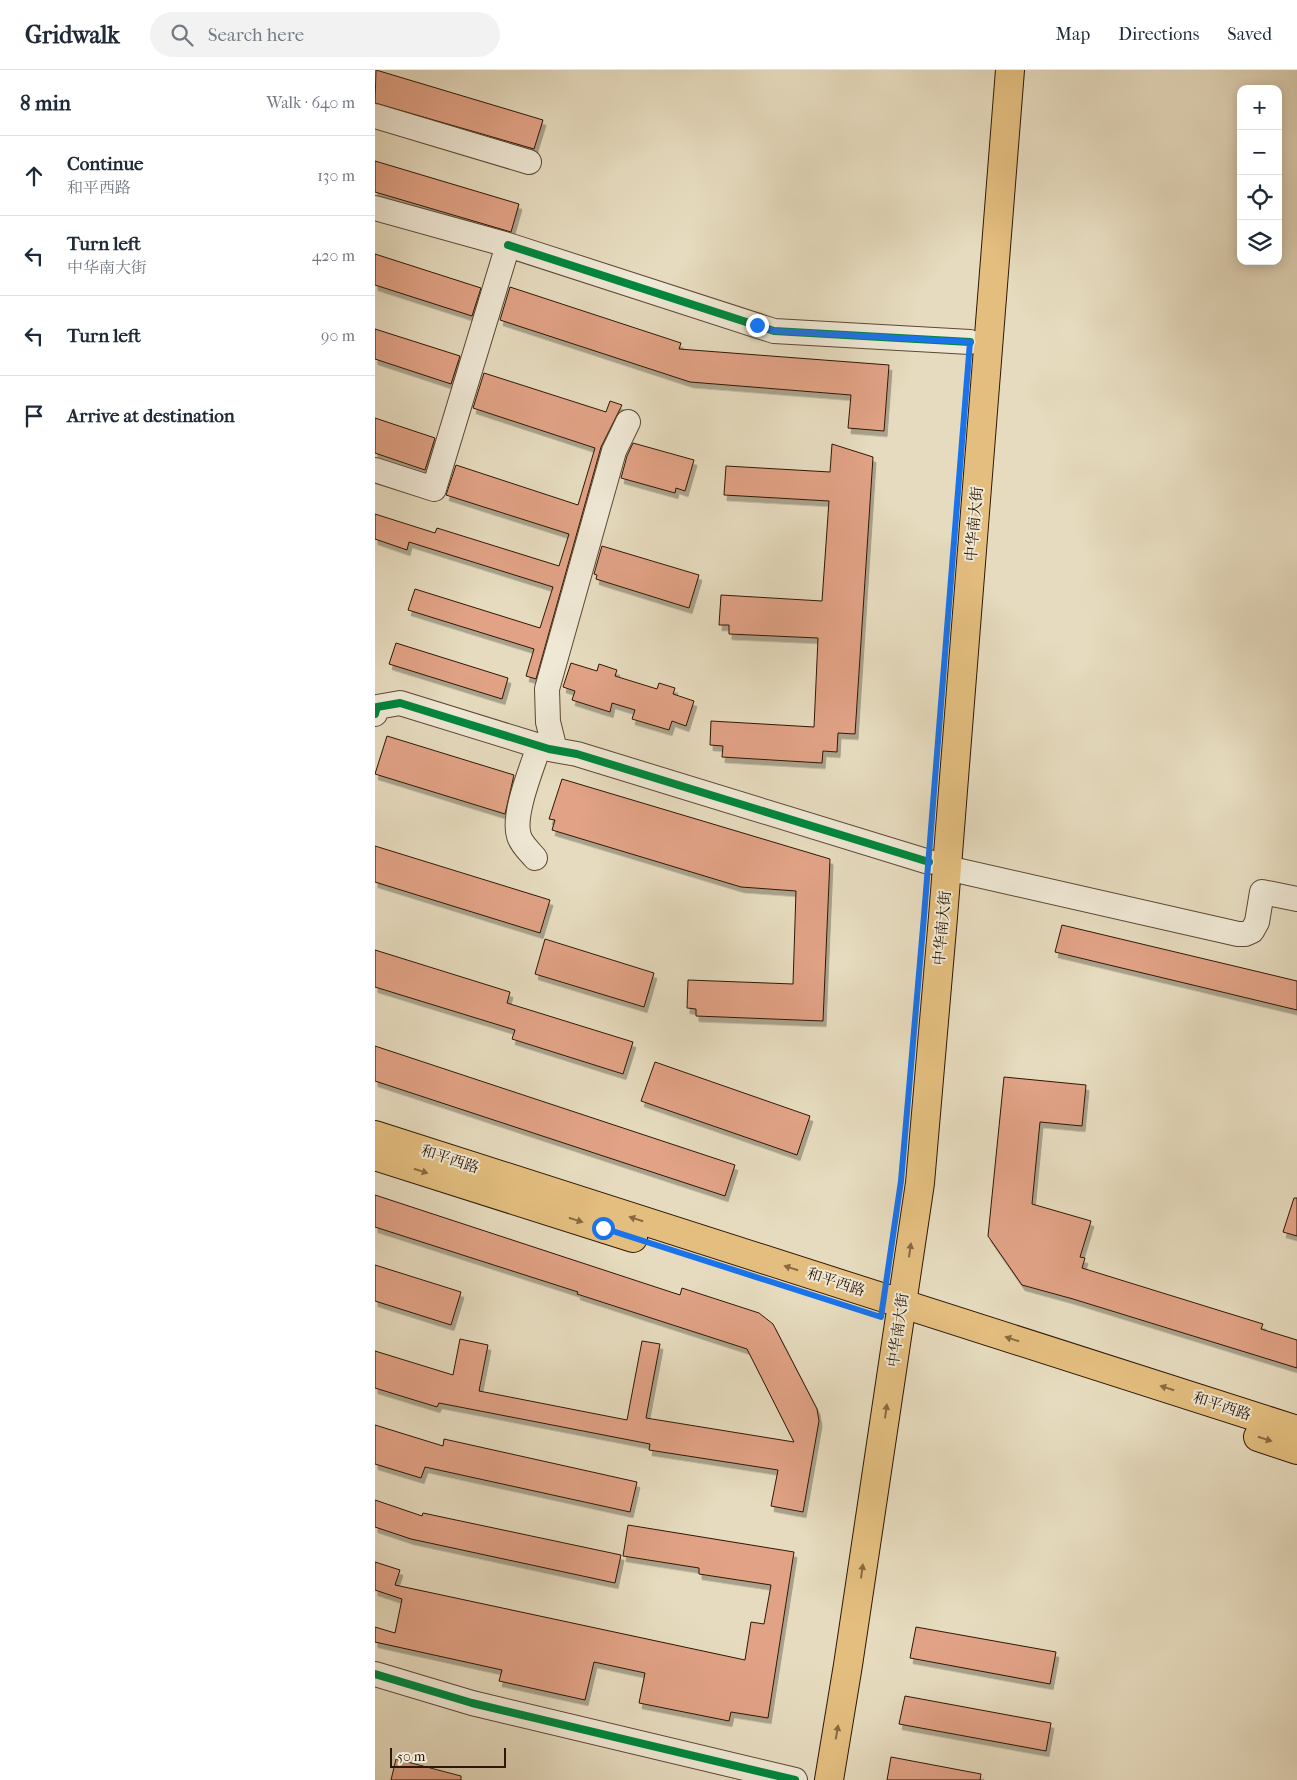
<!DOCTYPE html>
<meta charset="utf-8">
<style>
:root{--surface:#fff;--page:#f2f2f3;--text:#1f2937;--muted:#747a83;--line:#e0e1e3}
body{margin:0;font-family:"IM FELL French Canon","Noto Serif SC",serif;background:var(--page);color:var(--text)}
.controls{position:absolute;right:15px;top:15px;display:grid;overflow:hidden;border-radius:10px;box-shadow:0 2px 12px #0003}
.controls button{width:45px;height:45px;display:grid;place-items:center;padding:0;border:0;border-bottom:1px solid var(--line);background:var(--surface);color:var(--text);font:25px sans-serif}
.scale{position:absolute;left:15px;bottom:12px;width:116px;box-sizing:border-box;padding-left:5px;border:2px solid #2e1705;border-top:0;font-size:14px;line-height:18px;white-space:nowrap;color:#2e1705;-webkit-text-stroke:4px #efe8d5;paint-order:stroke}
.stop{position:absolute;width:15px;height:15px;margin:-11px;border:4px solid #1a73e8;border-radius:50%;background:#fff}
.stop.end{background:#1a73e8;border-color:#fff;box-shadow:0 1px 5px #0008}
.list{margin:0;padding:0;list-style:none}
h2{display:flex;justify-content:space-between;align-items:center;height:65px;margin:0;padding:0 20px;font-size:21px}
h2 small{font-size:16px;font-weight:400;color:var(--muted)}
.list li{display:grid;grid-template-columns:32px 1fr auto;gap:15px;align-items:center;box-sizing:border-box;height:80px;padding:0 20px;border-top:1px solid var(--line)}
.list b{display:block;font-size:19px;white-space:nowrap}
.list p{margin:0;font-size:16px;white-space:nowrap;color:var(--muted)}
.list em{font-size:16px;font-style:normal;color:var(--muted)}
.icon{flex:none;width:28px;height:28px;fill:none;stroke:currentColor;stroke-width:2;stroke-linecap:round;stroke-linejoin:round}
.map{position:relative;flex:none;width:922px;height:1710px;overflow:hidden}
header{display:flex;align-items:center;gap:30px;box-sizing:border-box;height:70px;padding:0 25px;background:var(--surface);border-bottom:1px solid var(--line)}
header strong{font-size:24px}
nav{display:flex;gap:28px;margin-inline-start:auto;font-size:18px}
.search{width:350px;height:45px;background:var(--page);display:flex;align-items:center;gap:12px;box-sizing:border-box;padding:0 18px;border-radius:28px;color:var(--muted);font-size:19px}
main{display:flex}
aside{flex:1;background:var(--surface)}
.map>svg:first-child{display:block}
.building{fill:#e1a285;stroke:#2e1705;filter:url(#shadow)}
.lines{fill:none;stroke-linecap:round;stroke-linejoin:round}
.minor-casing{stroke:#5c4833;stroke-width:26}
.major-casing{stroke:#2e1705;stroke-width:30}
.minor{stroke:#efe8d5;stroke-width:24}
.major{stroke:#e3be7f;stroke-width:28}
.cycleway-casing{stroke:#efe8d5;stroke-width:11}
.cycleway{stroke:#00873e;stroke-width:8}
.oneway{fill:#886a42}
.route{stroke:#1a73e8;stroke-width:6}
.labels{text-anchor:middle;stroke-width:4;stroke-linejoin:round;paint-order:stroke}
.street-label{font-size:15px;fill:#2e1705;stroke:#efe8d5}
</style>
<header>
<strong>Gridwalk</strong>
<div class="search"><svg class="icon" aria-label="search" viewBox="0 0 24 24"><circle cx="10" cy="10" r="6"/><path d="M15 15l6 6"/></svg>Search here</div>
<nav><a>Map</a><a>Directions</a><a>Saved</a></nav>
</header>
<main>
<aside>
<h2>8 min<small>Walk · 640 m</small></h2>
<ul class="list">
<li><svg class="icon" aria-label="ahead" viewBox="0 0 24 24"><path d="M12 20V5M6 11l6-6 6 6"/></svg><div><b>Continue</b><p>和平西路</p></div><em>130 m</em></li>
<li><svg class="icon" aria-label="left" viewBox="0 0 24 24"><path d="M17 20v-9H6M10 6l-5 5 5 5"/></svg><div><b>Turn left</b><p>中华南大街</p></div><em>420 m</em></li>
<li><svg class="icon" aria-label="left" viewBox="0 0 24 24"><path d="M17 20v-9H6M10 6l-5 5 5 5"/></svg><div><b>Turn left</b></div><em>90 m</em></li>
<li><svg class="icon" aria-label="arrive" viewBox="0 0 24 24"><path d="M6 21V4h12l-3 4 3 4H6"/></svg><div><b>Arrive at destination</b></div></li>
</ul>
</aside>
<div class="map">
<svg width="922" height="1710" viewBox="0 0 922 1710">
<defs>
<filter id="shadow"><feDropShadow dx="3" dy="5.5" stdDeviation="0" flood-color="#0004"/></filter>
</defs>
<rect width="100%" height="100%" fill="#e6dbbe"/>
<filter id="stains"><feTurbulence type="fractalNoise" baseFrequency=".004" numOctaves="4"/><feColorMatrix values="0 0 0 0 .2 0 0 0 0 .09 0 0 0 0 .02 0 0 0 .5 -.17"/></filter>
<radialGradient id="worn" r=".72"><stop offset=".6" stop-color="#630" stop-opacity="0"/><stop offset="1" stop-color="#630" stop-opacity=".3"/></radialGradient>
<path class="building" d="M1,0l167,50 -9,29 -159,-46z
M0,91l144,43 -8,28 -136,-40z
M0,184l106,34 -9,28 -97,-31z
M135,217l171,56 -2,6 210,16 -5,66 -36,-3 3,-33 -161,-13 -190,-62z
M0,259l85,27 -9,28 -76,-25z
M109,303l122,39 4,-11 12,4 -21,42 -65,232 -10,-3 8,-27 -126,-39 7,-21 125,39 13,-41 -144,-45 -2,8 -32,-11v-25l60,19 2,-5 122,38 10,-32 -123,-39 10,-30 122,40 17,-57 -122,-40z
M0,348l60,20 -10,32 -50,-17z
M258,373l61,17 -9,31 -9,-3 -1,5 -54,-15 6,-22z
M457,374l41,13 -18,277 -17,-1 -1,19 -14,-1 -1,12 -100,-6 1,-11 -13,-1 1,-24 103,6 4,-89 -89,-4v-9h-10l2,-30 101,6 7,-100 -105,-6 2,-29 104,6z
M227,476l97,29 -10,33 -93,-29 1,-4 -3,-1z
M21,573l112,35 -6,21 -113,-35z
M196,593l26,8 2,-7 18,6 -2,6 42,13 2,-6 16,5 -2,6 21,7 -8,25 -14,-5 -3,9 -37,-11 3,-9 -23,-7 -2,9 -38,-12 3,-9 -12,-4z
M12,666l127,39 -9,39 -130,-40z
M187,709l268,80 -7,162 -127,-5v-7l-9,-1 1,-28 105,4 3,-93 -55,-4 -189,-57 3,-10 -6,-1z
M0,776l175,54 -10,33 -165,-51z
M687,855l235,56v29l-242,-58z
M170,869l109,34 -10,34 -109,-33z
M0,880l135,42 -3,11 126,39 -10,32 -111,-35 3,-9 -140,-43z
M0,976l360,119 -10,31 -350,-115z
M280,992l155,54 -13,39 -156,-54z
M629,1007l82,8 -4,41 -42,-4 -8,82 59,17 -11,36 5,1 -3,10 181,56 -2,5 36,11v28l-224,-69 -51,-14 -34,-49z
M0,1125l305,100 2,-7 77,25 14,11 44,85 2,12 -16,91 -32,-6 7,-36 -129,-20 1,-6 -211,-41 -2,4 -62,-19v-37l78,24 7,-36 28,6 -9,46 148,29 15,-79 18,3 -14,74 148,24 -47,-93 -170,-55 1,-2 -203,-65z
M919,1128h3v38l-14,-4z
M0,1195l86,27 -10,33 -76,-24z
M0,1355l68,21 1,-7 193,43 -7,30 -205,-45 -4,11 -46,-14z
M0,1430l47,16 1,-3 198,42 -6,28 -204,-44 -36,-12z
M253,1455l166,27 -26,166 -37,-6 -2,9 -90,-18 6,-30 -51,-11 -9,38 -86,-19 3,-11 -127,-28v-15l20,6 7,-34 -27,-9v-28l25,8 -5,15 350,75 6,-38 13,2 7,-39 -72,-11v-6l-76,-12z
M541,1557l140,25 -6,32 -140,-26z
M530,1626l146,27 -5,28 -147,-27z
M516,1687l90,17 -1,6h-93z
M21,1689l65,17v4h-70z"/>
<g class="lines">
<g class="minor-casing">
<path id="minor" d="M0,46l154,46
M0,138l133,37 266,86 196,11
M0,400l59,19 74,-244
M0,644l2,-7 23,-4 149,46 28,5 352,108
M180,680l-7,-28 -1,-33 67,-238 14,-29
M160,788c-5,-6 -14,-14 -16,-22 -7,-21 13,-68 20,-90
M572,798l291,66h7l7,-3 5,-9 5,-30 35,7
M0,1604l97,29 323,77"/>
</g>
<g class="major-casing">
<path id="major" d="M0,1065l922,295
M0,1086l258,82
M883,1367l39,13
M454,1710l19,-115 72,-482 23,-266 67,-847"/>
</g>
<use href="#minor" class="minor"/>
<use href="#major" class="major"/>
<g class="cycleway-casing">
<path id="cycleway" d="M133,175l266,86 196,11
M0,644l2,-7 23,-4 149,46 28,5 352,108
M0,1604l97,29 323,77"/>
</g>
<use href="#cycleway" class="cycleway"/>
</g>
<defs><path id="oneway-solid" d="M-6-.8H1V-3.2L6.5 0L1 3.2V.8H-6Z" transform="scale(1.25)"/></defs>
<g class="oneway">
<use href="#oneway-solid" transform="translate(46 1101) rotate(18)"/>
<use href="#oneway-solid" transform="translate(261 1149) rotate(-162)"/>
<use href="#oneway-solid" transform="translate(201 1150) rotate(18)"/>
<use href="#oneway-solid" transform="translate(535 1180) rotate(-82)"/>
<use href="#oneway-solid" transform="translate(416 1198) rotate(-162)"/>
<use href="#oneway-solid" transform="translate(637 1269) rotate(-162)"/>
<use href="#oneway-solid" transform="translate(792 1318) rotate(-162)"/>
<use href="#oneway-solid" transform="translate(511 1341) rotate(-82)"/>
<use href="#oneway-solid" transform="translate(890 1369) rotate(18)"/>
<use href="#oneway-solid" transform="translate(487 1501) rotate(-82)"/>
<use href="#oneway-solid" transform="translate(462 1662) rotate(-80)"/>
</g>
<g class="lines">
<path class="route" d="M228,1158l278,89 20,-136 23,-265 46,-574 -196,-11 -17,-6"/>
</g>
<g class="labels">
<g class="street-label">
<text transform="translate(599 454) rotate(-85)" y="5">中华南大街</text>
<text transform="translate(567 858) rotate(-85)" y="5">中华南大街</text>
<text transform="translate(75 1089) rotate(18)" y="5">和平西路</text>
<text transform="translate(461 1212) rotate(18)" y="5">和平西路</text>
<text transform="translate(523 1260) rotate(-82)" y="5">中华南大街</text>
<text transform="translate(847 1336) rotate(18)" y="5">和平西路</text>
</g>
</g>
<rect width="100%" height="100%" filter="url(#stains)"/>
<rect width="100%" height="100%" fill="url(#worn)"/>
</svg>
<div class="controls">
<button>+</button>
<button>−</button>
<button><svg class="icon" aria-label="locate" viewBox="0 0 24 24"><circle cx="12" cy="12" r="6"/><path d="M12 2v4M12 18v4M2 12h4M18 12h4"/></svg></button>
<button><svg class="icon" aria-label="layers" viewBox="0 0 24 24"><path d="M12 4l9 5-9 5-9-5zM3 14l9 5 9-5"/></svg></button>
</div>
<div class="scale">50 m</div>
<div class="stop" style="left:228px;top:1158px"></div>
<div class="stop end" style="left:382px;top:255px"></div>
</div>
</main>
